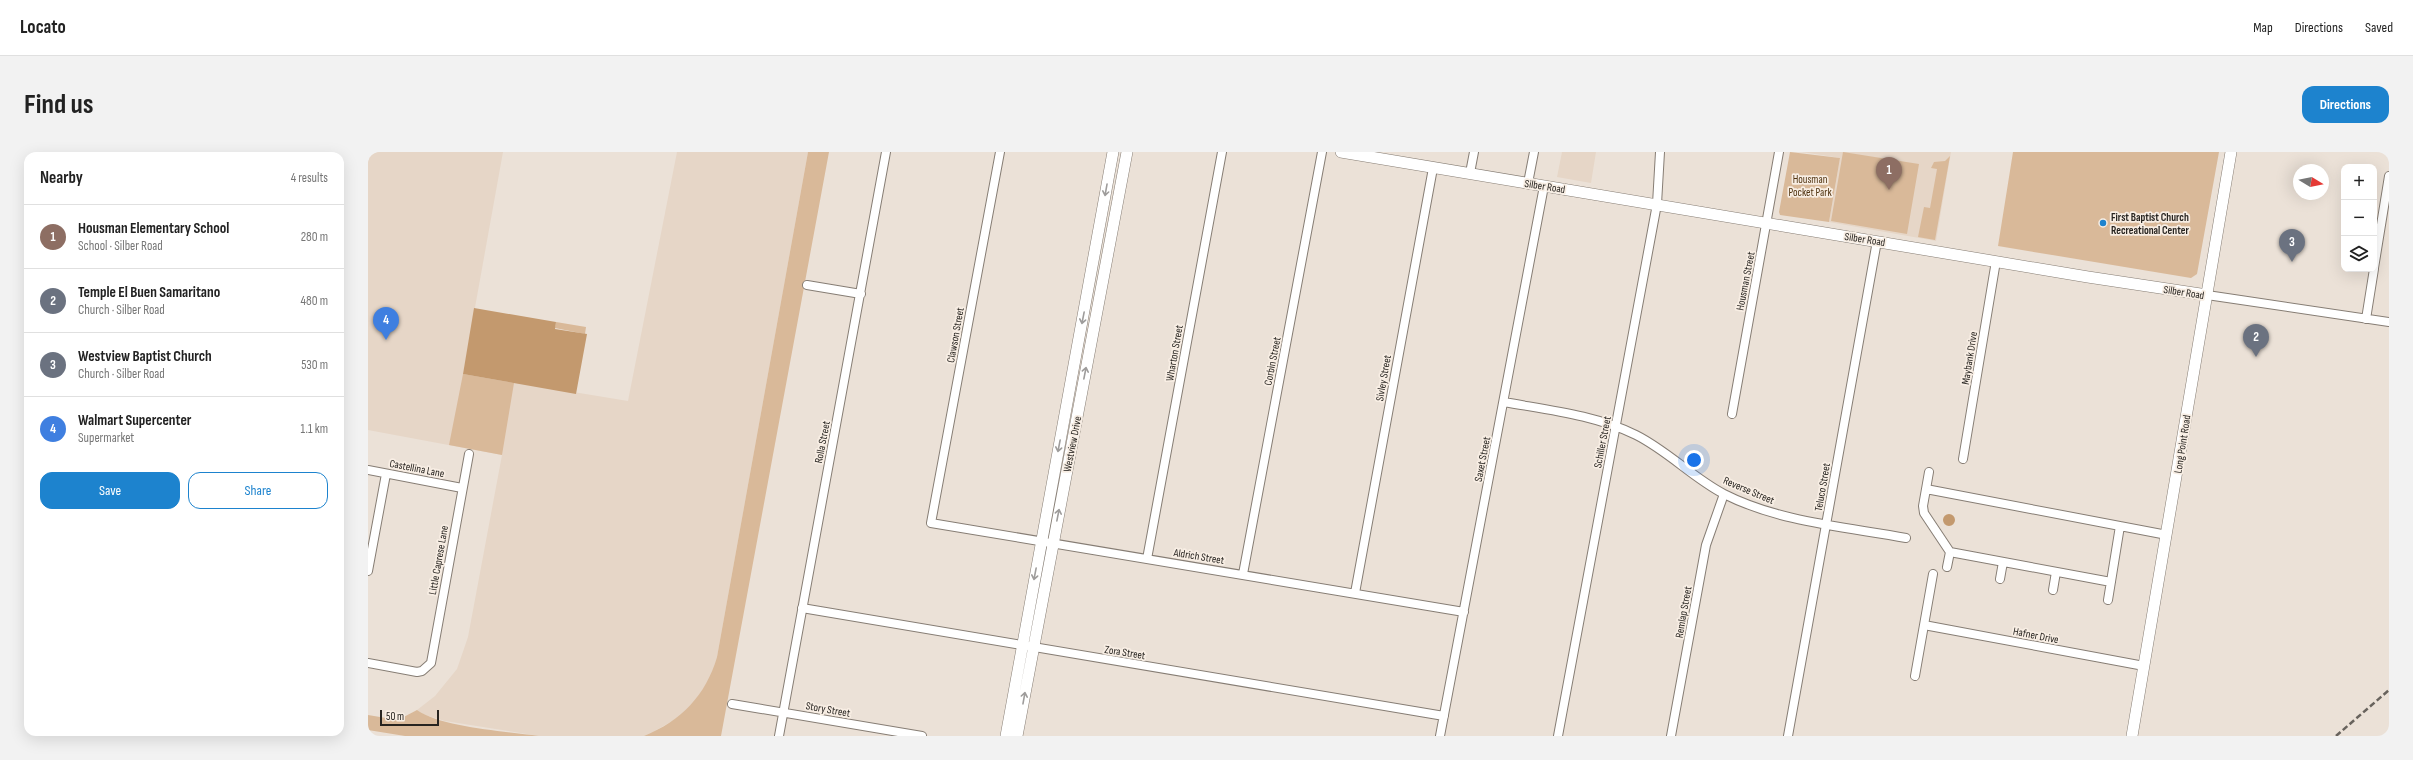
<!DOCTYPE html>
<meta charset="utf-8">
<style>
:root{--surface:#fff;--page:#f2f2f2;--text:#222;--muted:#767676;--line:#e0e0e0;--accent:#1d83ce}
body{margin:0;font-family:"Sofia Sans Condensed",sans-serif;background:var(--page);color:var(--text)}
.controls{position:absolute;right:12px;top:12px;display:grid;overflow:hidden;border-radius:8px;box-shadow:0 4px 16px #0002}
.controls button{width:36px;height:36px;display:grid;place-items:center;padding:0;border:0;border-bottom:1px solid var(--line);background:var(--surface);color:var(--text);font:20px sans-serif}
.compass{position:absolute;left:1925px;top:12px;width:36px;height:36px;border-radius:50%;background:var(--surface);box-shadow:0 4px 16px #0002;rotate:100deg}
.scale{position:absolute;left:12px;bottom:10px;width:59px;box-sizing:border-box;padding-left:4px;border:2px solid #272420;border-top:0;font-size:11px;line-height:14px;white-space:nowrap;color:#272420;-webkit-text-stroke:3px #f8eee4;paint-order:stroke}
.you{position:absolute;left:1326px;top:308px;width:14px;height:14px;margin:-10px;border:3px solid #fff;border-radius:50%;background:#1a73e8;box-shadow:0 0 0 6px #1a73e833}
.badge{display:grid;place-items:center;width:26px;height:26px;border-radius:50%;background:var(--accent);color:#fff;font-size:13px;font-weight:700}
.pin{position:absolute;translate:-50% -33px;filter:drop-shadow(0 1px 2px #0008)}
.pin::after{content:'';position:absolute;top:21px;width:14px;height:12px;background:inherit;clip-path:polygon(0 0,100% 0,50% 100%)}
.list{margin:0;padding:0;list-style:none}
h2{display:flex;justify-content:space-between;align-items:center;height:52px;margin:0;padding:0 16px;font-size:17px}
h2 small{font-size:13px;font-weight:400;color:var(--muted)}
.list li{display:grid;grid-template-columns:26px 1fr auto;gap:12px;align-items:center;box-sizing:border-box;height:64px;padding:0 16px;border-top:1px solid var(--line)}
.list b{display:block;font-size:15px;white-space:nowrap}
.list p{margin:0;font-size:13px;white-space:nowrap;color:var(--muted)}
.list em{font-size:13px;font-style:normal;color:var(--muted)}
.actions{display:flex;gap:8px;padding:12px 16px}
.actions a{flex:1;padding:9px 0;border:1px solid var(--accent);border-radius:12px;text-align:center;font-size:14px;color:var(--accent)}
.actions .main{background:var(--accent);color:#fff}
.icon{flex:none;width:22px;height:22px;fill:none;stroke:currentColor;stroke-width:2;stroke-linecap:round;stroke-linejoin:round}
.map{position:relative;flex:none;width:2021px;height:584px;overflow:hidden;border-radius:12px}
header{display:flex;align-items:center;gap:24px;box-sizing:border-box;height:56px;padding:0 20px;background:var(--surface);border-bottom:1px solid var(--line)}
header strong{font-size:19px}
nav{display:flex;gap:22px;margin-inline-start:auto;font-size:14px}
.intro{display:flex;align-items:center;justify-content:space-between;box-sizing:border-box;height:96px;padding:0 24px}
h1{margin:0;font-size:28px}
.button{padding:10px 18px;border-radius:12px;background:var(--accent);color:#fff;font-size:14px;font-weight:700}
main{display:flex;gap:24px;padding:0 24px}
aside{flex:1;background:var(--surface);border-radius:12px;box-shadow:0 4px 16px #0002}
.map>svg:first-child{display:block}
.built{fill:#e6d6c7}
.green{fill:#d9b999}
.water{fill:#c3996e}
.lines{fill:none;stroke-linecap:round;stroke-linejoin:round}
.street-casing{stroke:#867d74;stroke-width:10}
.secondary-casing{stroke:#867d74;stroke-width:12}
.street{stroke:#fff;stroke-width:8}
.secondary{stroke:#fff;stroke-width:11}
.rail{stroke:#68635d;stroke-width:2.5;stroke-dasharray:6 3;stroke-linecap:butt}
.oneway{stroke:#9e9c9b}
.poi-dot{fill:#1d83ce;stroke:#f8eee4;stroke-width:1.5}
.labels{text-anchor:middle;stroke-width:3.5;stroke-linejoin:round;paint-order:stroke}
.park-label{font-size:11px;fill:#4f320f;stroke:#f8eee4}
.street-label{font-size:11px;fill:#272420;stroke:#f8eee4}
.poi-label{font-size:11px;font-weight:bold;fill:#272420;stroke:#f8eee4;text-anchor:start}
</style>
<header>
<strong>Locato</strong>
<nav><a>Map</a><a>Directions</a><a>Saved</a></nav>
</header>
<div class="intro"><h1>Find us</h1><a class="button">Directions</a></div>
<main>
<aside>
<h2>Nearby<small>4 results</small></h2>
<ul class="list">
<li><span class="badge" style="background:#8d6e63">1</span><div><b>Housman Elementary School</b><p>School · Silber Road</p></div><em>280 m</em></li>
<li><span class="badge" style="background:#6b7280">2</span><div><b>Temple El Buen Samaritano</b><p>Church · Silber Road</p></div><em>480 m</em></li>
<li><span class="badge" style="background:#6b7280">3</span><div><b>Westview Baptist Church</b><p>Church · Silber Road</p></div><em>530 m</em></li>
<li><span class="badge" style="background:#3f7fe0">4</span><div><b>Walmart Supercenter</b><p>Supermarket</p></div><em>1.1 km</em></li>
</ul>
<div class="actions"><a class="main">Save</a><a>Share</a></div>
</aside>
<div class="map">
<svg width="2021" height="584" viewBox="0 0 2021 584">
<rect width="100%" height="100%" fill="#ebe1d7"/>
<path class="built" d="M0,0h135l-40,222 165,27 49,-249h131l-91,505 -6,20 -16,24 -16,16 -26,15 -9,4h-105l-94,-15 -20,-6 -8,-5 18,-14 22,-27 11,-32 34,-182 -134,-25z
M1194,0h34l-5,31 -34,-6z
M1434,0h149l-15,89 -107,-19 11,-64z"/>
<path class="green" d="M440,0h21l-108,584h-77c37,-15 62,-41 73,-79z
M1422,0l50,6 -11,64 -49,-7 -1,-3z
M1475,0l76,12 -12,70 -76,-13z
M1645,0h206l-22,122 -6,4 -193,-32z
M1582,4l-15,84 -17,-3 6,-30 6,1 7,-39 -6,-1 3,-6 11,-1z
M188,170l30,5 -1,7 -30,-6z
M95,222l51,9 -12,72 -53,-10z
M49,558c26,18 89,21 122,26h-134l-37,-6v-15l30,5z"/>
<path class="water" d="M106,156l82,14 -1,7 32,5 -11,60 -113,-20z
M1575 368a6 6 0 1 1 12 0a6 6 0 1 1-12 0Z"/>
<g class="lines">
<g class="street-casing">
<path id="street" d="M632,0l-69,371 533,89
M1102,21l4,-21
M1160,31l6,-31
M2006,116l15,-92
M439,133l54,9
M1839,143l182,27
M1998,167l8,-50
M1136,250c44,8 91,13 132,33 32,16 57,43 88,59 55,28 122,33 182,44
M1364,262l47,-262
M1595,307l33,-198
M0,318l94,18
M1561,320l-6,34 1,7 26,39 161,30
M1558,337l241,46
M779,407l75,-407
M1579,415l3,-15
M0,419l18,-97
M875,422l79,-422
M1632,427l3,-17
M1685,438l3,-18
M987,441l78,-425
M1740,448l12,-74
M434,456l642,108
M1556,473l220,41
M0,511l49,9 5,-1 9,-8 38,-209
M1547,524l18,-102
M364,552l190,32
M411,584l107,-584
M1072,584l104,-550
M1190,584l99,-532 3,-52
M1303,584l35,-191 18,-51
M1420,584l89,-495"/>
</g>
<g class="secondary-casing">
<path id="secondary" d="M973,0l747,125 119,18
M638,584l107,-584
M649,584l110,-584
M1764,584l99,-584"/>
</g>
<use href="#street" class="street"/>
<use href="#secondary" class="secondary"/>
<path class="rail" d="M1968,584l53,-46"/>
</g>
<defs><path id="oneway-shaft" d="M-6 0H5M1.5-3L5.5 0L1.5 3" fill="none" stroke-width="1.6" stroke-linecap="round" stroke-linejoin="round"/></defs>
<g class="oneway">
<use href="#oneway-shaft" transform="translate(738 38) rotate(100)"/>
<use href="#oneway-shaft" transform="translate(715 166) rotate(101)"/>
<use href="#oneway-shaft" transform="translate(717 221) rotate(-79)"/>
<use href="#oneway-shaft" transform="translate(691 294) rotate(101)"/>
<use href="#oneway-shaft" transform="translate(690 363) rotate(-79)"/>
<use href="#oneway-shaft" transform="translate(667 422) rotate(101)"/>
<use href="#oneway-shaft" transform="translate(656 546) rotate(-80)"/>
</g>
<circle class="poi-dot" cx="1735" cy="71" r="4"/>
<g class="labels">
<g class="park-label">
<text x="1442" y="31">Housman<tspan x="1442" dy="13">Pocket Park</tspan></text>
</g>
<g class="street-label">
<text transform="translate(1177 34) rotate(9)" y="4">Silber Road</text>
<text transform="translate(1497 87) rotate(9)" y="4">Silber Road</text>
<text transform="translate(1377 129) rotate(-79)" y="4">Housman Street</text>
<text transform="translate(1816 140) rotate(9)" y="4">Silber Road</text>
<text transform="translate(587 183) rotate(-80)" y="4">Clawson Street</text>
<text transform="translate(806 201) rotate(-80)" y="4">Wharton Street</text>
<text transform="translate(1601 206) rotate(-81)" y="4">Maybank Drive</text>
<text transform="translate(904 209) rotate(-79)" y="4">Corbin Street</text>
<text transform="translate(1015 226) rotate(-80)" y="4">Sivley Street</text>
<text transform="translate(454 290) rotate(-79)" y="4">Rolla Street</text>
<text transform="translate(1234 290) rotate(-79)" y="4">Schiller Street</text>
<text transform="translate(704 292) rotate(-79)" y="4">Westview Drive</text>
<text transform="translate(1814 292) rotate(-81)" y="4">Long Point Road</text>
<text transform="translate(1114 307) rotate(-79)" y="4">Saxet Street</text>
<text transform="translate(49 316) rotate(11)" y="4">Castellina Lane</text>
<text transform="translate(1454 335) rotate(-80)" y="4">Teluco Street</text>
<text transform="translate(1381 338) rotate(23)" y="4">Reverse Street</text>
<text transform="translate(831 404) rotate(9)" y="4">Aldrich Street</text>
<text transform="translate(70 408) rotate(-80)" y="4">Little Caprese Lane</text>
<text transform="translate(1315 460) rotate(-80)" y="4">Remlap Street</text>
<text transform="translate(1668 483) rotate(11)" y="4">Hafner Drive</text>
<text transform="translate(757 500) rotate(9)" y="4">Zora Street</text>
<text transform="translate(460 557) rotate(10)" y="4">Story Street</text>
</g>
<g class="poi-label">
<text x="1743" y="69">First Baptist Church<tspan x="1743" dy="13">Recreational Center</tspan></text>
</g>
</g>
</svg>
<div class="controls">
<button>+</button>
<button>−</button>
<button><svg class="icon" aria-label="layers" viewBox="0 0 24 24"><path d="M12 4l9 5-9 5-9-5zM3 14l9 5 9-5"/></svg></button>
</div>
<svg class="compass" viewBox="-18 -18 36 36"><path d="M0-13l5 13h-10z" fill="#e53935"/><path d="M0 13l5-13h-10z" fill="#767676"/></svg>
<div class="scale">50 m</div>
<div class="you"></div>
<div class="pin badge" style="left:1521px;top:38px;background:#8d6e63">1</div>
<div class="pin badge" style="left:1888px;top:205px;background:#6b7280">2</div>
<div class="pin badge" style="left:1924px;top:110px;background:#6b7280">3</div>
<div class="pin badge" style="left:18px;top:188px;background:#3f7fe0">4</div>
</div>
</main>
